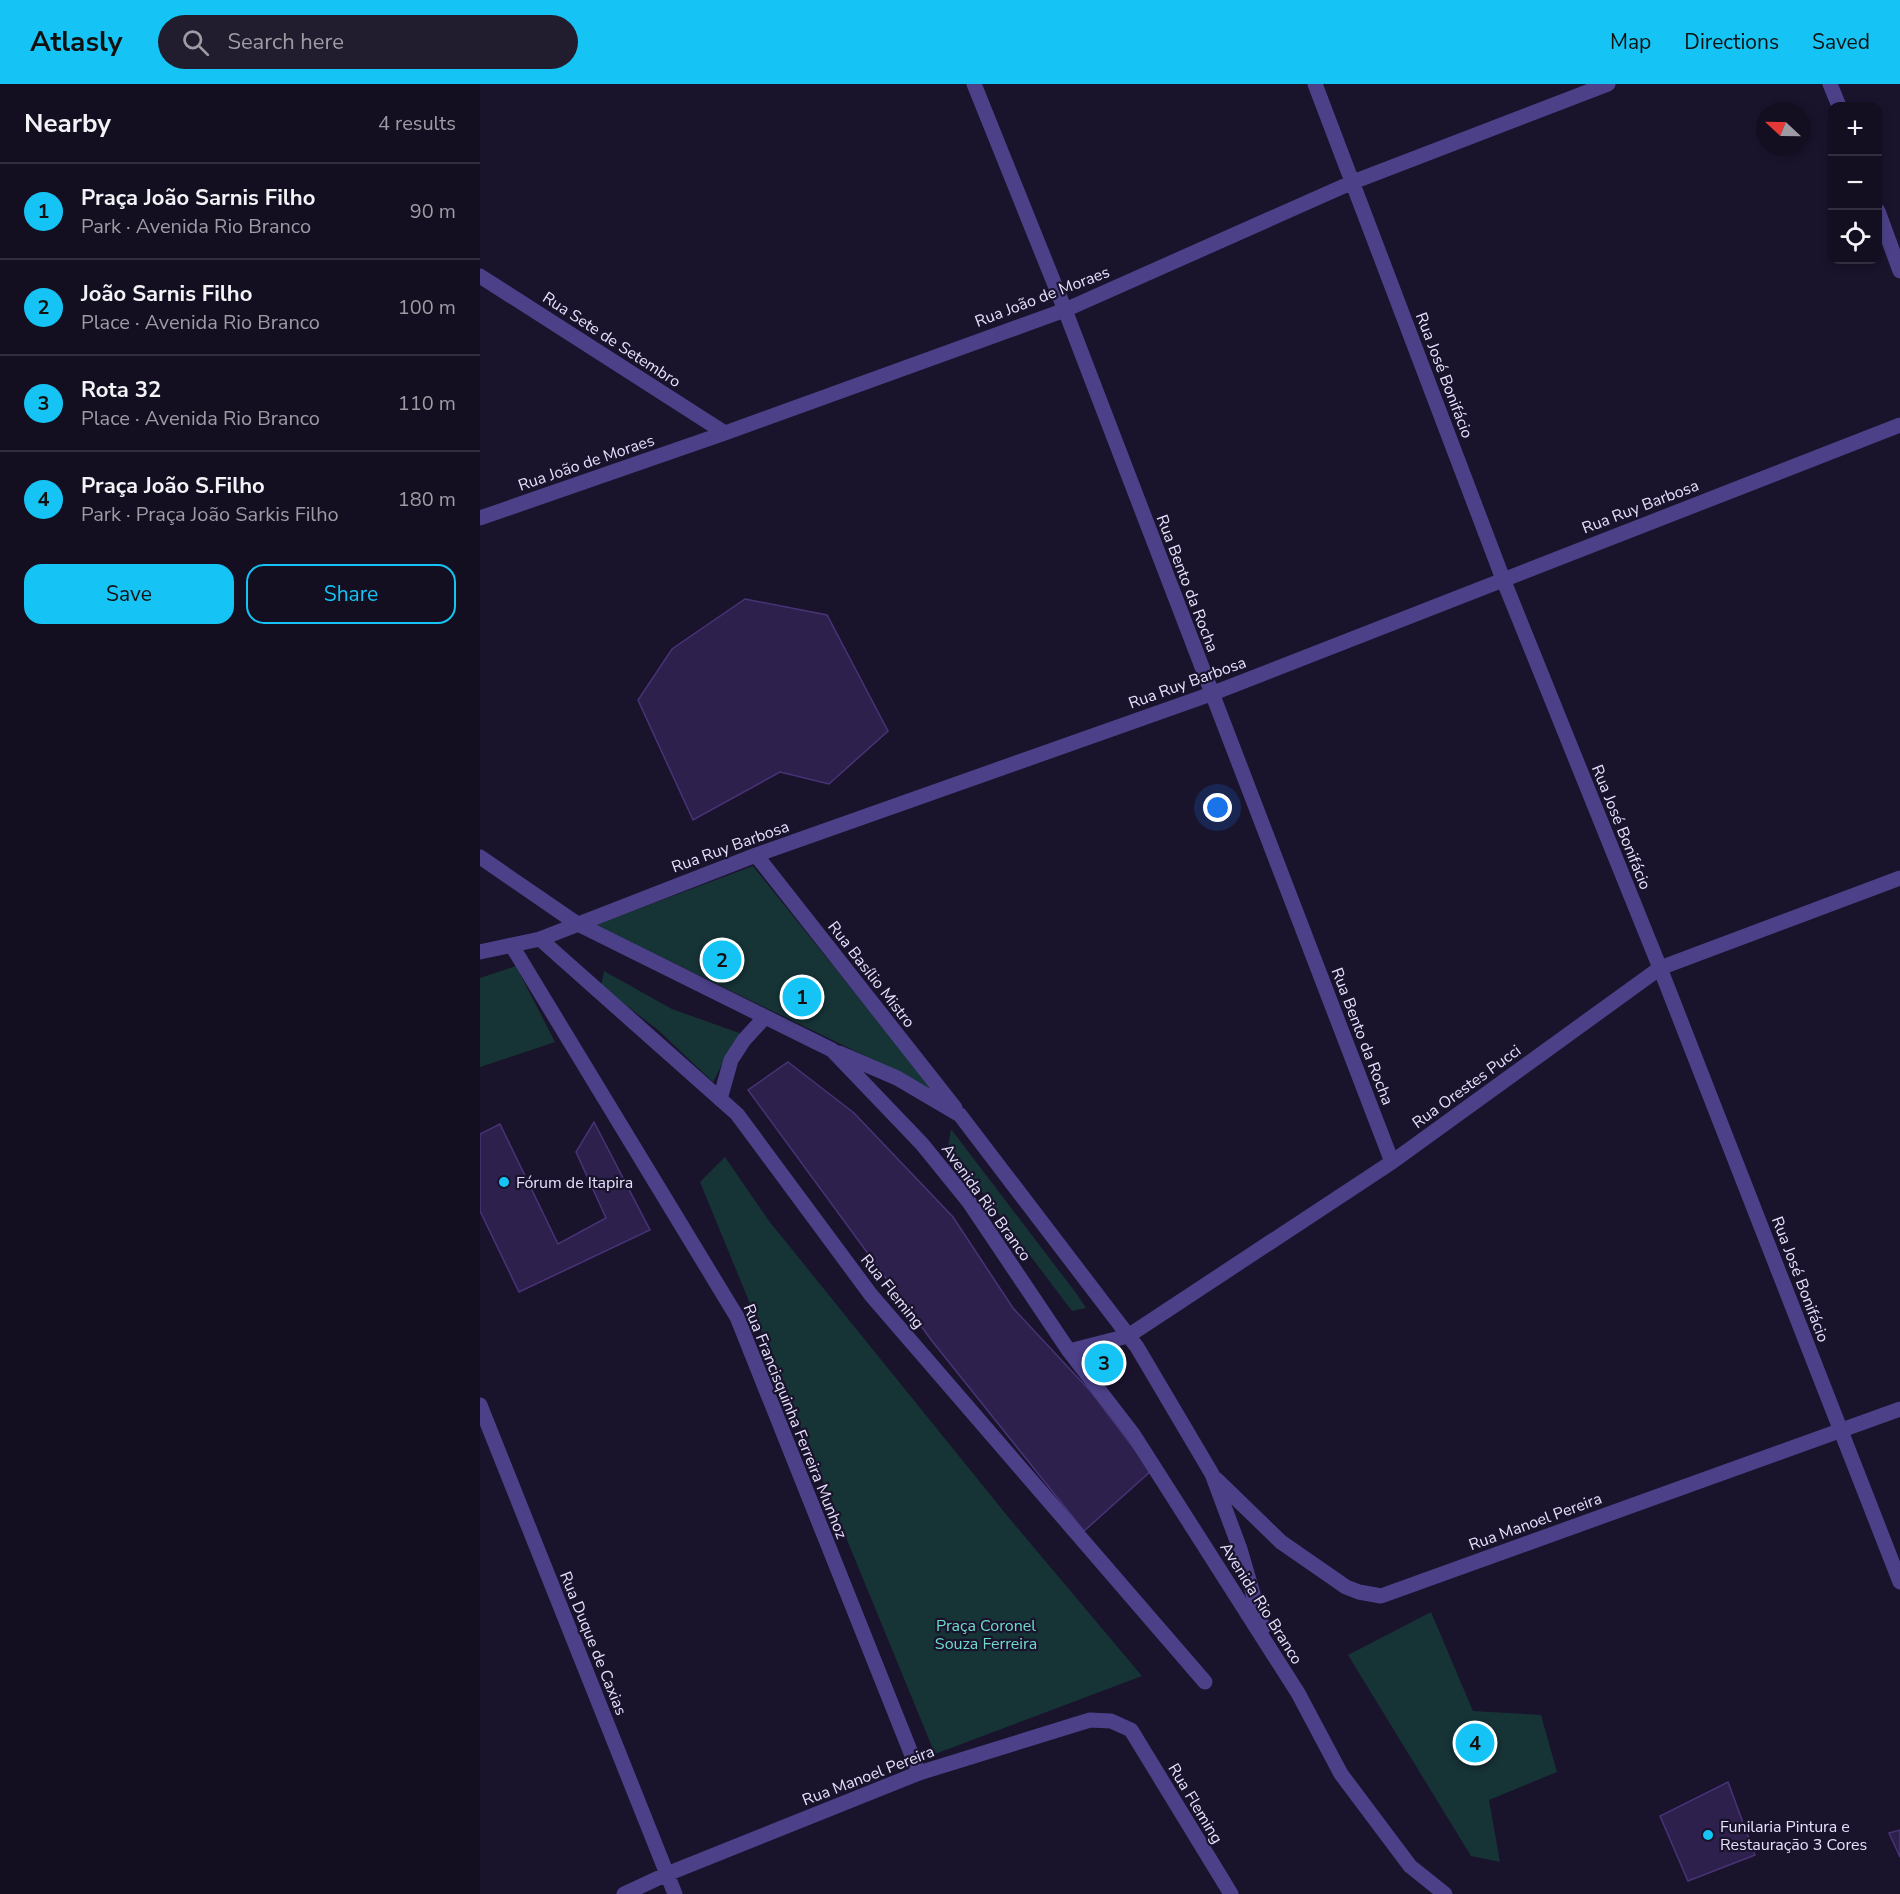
<!DOCTYPE html>
<meta charset="utf-8">
<style>
:root{--surface:#140e21;--page:#211c2e;--text:#f1f3f6;--muted:#9d9ca5;--line:#332e3f;--accent:#15c4f4}
body{margin:0;font-family:"Nunito Sans",sans-serif;background:var(--page);color:var(--text)}
.controls{position:absolute;right:18px;top:18px;display:grid;overflow:hidden;border-radius:12px;box-shadow:0 3px 9px #0003}
.controls button{width:54px;height:54px;display:grid;place-items:center;padding:0;border:0;border-bottom:2px solid var(--line);background:var(--surface);color:var(--text);font:30px sans-serif}
.compass{position:absolute;left:1276px;top:18px;width:54px;height:54px;border-radius:50%;background:var(--surface);box-shadow:0 3px 9px #0003;rotate:292deg}
.you{position:absolute;left:738px;top:724px;width:21px;height:21px;margin:-15px;border:4px solid #fff;border-radius:50%;background:#1a73e8;box-shadow:0 0 0 9px #1a73e833}
.badge{display:grid;place-items:center;width:39px;height:39px;border-radius:50%;background:var(--accent);color:#111;font-size:20px;font-weight:700}
.pin{position:absolute;translate:-50% -50%;border:3px solid #fff;box-shadow:0 2px 6px #0006}
.list{margin:0;padding:0;list-style:none}
h2{display:flex;justify-content:space-between;align-items:center;height:78px;margin:0;padding:0 24px;font-size:26px}
h2 small{font-size:20px;font-weight:400;color:var(--muted)}
.list li{display:grid;grid-template-columns:39px 1fr auto;gap:18px;align-items:center;box-sizing:border-box;height:96px;padding:0 24px;border-top:2px solid var(--line)}
.list b{display:block;font-size:22px;white-space:nowrap}
.list p{margin:0;font-size:20px;white-space:nowrap;color:var(--muted)}
.list em{font-size:20px;font-style:normal;color:var(--muted)}
.actions{display:flex;gap:12px;padding:18px 24px}
.actions a{flex:1;padding:14px 0;border:2px solid var(--accent);border-radius:18px;text-align:center;font-size:21px;color:var(--accent)}
.actions .main{background:var(--accent);color:#111}
.icon{flex:none;width:33px;height:33px;fill:none;stroke:currentColor;stroke-width:2;stroke-linecap:round;stroke-linejoin:round}
.map{position:relative;flex:none;width:1420px;height:1810px;overflow:hidden}
header{display:flex;align-items:center;gap:36px;box-sizing:border-box;height:84px;padding:0 30px;background:var(--accent);color:#111}
header strong{font-size:28px}
nav{display:flex;gap:33px;margin-inline-start:auto;font-size:21px}
.search{width:420px;height:54px;background:var(--page);display:flex;align-items:center;gap:15px;box-sizing:border-box;padding:0 21px;border-radius:33px;color:var(--muted);font-size:22px}
main{display:flex}
aside{flex:1;background:var(--surface)}
.map>svg:first-child{display:block}
.green{fill:#163336}
.building{fill:#2e204c;stroke:#483377;stroke-width:1.5}
.lines{fill:none;stroke-linecap:round;stroke-linejoin:round}
.street{stroke:#4c4189;stroke-width:15}
.poi-dot{fill:#15c4f4;stroke:#1a132c;stroke-width:2}
.labels{text-anchor:middle;stroke-width:4.5;stroke-linejoin:round;paint-order:stroke}
.street-label{font-size:16px;fill:#e6e0fe;stroke:#1a132c}
.poi-label{font-size:16px;fill:#e6e0fe;stroke:#1a132c;text-anchor:start}
.park-label{font-size:16px;fill:#6ddccd;stroke:#1a132c}
</style>
<header>
<strong>Atlasly</strong>
<div class="search"><svg class="icon" aria-label="search" viewBox="0 0 24 24"><circle cx="10" cy="10" r="6"/><path d="M15 15l6 6"/></svg>Search here</div>
<nav><a>Map</a><a>Directions</a><a>Saved</a></nav>
</header>
<main>
<aside>
<h2>Nearby<small>4 results</small></h2>
<ul class="list">
<li><span class="badge">1</span><div><b>Praça João Sarnis Filho</b><p>Park · Avenida Rio Branco</p></div><em>90 m</em></li>
<li><span class="badge">2</span><div><b>João Sarnis Filho</b><p>Place · Avenida Rio Branco</p></div><em>100 m</em></li>
<li><span class="badge">3</span><div><b>Rota 32</b><p>Place · Avenida Rio Branco</p></div><em>110 m</em></li>
<li><span class="badge">4</span><div><b>Praça João S.Filho</b><p>Park · Praça João Sarkis Filho</p></div><em>180 m</em></li>
</ul>
<div class="actions"><a class="main">Save</a><a>Share</a></div>
</aside>
<div class="map">
<svg width="1420" height="1810" viewBox="0 0 1420 1810">
<rect width="100%" height="100%" fill="#1a132c"/>
<path class="green" d="M273,782l183,228 -42,-24 -299,-145z
M36,882l39,76 -75,25v-89z
M124,887l68,38 73,26 -14,12 -18,35 -55,-52 -57,-44z
M471,1045l125,164 10,15 -14,3 -124,-164z
M245,1073l44,64 240,297 133,158 -207,78 -235,-572z
M951,1528l42,99 68,4 16,57 -68,28 11,62 -29,-6 -123,-201z"/>
<path class="building" d="M265,515l82,16 61,116 -59,53 -49,-12 -87,48 -55,-120 34,-51z
M308,978l66,51 99,104 60,91 79,85 59,78 -67,60 -152,-190 -184,-251z
M114,1038l56,108 -131,62 -39,-81v-77l20,-10 58,120 48,-26 -30,-66z
M1248,1698l27,73 -67,26 -28,-65z
M1420,1746v27l-11,-24z"/>
<g class="lines">
<path class="street" d="M494,0l91,226 327,852
M835,0l188,495 157,389 240,614
M1350,0l9,22
M1398,127l22,60
M0,192l245,157
M0,434l245,-85 340,-123 288,-128 255,-98
M276,771l199,253
M0,773l96,66 256,127 90,94 47,58 100,149 64,83 165,259 43,81 69,92 35,28
M60,855l197,175 134,181 334,387
M32,862l225,371 182,456
M0,868l60,-13 216,-84 455,-161 689,-269
M359,969l58,25 63,37 177,232 75,127 28,75 23,79
M240,1015l11,-39 13,-20 21,-23
M589,1267l59,-15 264,-174 268,-194 240,-90
M0,1321l195,489
M736,1395l65,63 65,45 13,5 22,4 519,-187
M144,1810l43,-20 252,-101 171,-53 21,1 20,9 100,164"/>
</g>
<g class="poi-dot">
<circle cx="24" cy="1098" r="6"/>
<circle cx="1228" cy="1751" r="6"/>
</g>
<g class="labels">
<g class="street-label">
<text transform="translate(562 212) rotate(-21)" y="6">Rua João de Moraes</text>
<text transform="translate(132 255) rotate(33)" y="6">Rua Sete de Setembro</text>
<text transform="translate(965 291) rotate(69)" y="6">Rua José Bonifácio</text>
<text transform="translate(106 378) rotate(-19)" y="6">Rua João de Moraes</text>
<text transform="translate(1160 422) rotate(-21)" y="6">Rua Ruy Barbosa</text>
<text transform="translate(708 499) rotate(69)" y="6">Rua Bento da Rocha</text>
<text transform="translate(707 598) rotate(-20)" y="6">Rua Ruy Barbosa</text>
<text transform="translate(1142 743) rotate(68)" y="6">Rua José Bonifácio</text>
<text transform="translate(250 762) rotate(-20)" y="6">Rua Ruy Barbosa</text>
<text transform="translate(392 890) rotate(52)" y="6">Rua Basílio Mistro</text>
<text transform="translate(883 952) rotate(69)" y="6">Rua Bento da Rocha</text>
<text transform="translate(986 1002) rotate(-36)" y="6">Rua Orestes Pucci</text>
<text transform="translate(507 1118) rotate(54)" y="6">Avenida Rio Branco</text>
<text transform="translate(1321 1195) rotate(69)" y="6">Rua José Bonifácio</text>
<text transform="translate(413 1207) rotate(51)" y="6">Rua Fleming</text>
<text transform="translate(316 1337) rotate(68)" y="6">Rua Francisquinha Ferreira Munhoz</text>
<text transform="translate(1055 1437) rotate(-20)" y="6">Rua Manoel Pereira</text>
<text transform="translate(782 1519) rotate(58)" y="6">Avenida Rio Branco</text>
<text transform="translate(114 1559) rotate(68)" y="6">Rua Duque de Caxias</text>
<text transform="translate(388 1691) rotate(-21)" y="6">Rua Manoel Pereira</text>
<text transform="translate(716 1719) rotate(59)" y="6">Rua Fleming</text>
</g>
<g class="poi-label">
<text x="36" y="1104">Fórum de Itapira</text>
<text x="1240" y="1748">Funilaria Pintura e<tspan x="1240" dy="18">Restauração 3 Cores</tspan></text>
</g>
<g class="park-label">
<text x="506" y="1547">Praça Coronel<tspan x="506" dy="18">Souza Ferreira</tspan></text>
</g>
</g>
</svg>
<div class="controls">
<button>+</button>
<button>−</button>
<button><svg class="icon" aria-label="locate" viewBox="0 0 24 24"><circle cx="12" cy="12" r="6"/><path d="M12 2v4M12 18v4M2 12h4M18 12h4"/></svg></button>
</div>
<svg class="compass" viewBox="-18 -18 36 36"><path d="M0-13l5 13h-10z" fill="#e53935"/><path d="M0 13l5-13h-10z" fill="#9d9ca5"/></svg>
<div class="you"></div>
<div class="pin badge" style="left:322px;top:913px">1</div>
<div class="pin badge" style="left:242px;top:876px">2</div>
<div class="pin badge" style="left:624px;top:1279px">3</div>
<div class="pin badge" style="left:995px;top:1659px">4</div>
</div>
</main>
